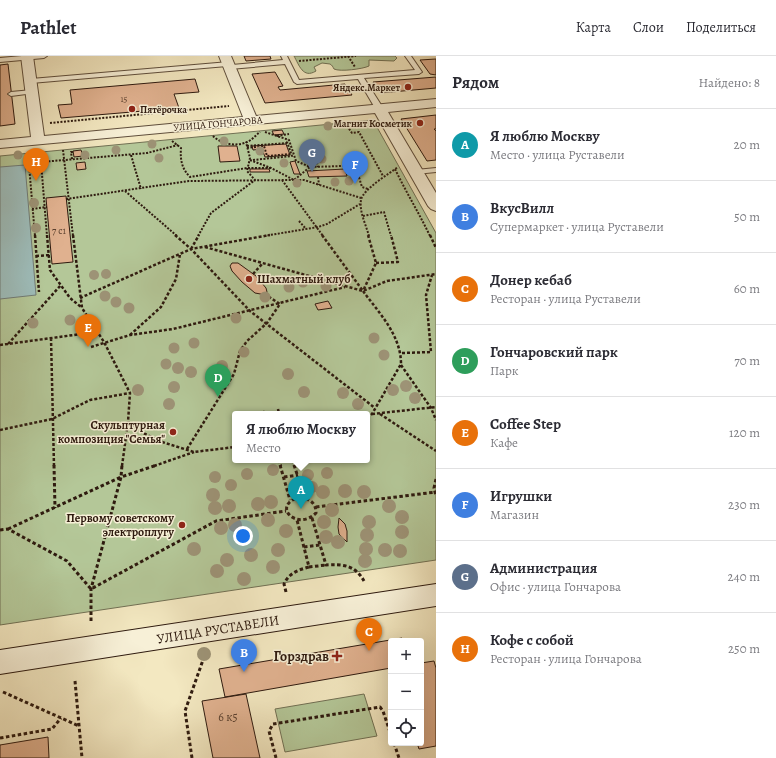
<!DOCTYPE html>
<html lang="ru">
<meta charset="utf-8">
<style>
:root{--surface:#fff;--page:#f7f7f7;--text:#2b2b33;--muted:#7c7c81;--line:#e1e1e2;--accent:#b45309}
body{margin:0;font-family:Alegreya,serif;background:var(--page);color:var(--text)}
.controls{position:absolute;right:12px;bottom:12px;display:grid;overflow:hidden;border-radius:4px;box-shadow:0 4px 16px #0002}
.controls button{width:36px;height:36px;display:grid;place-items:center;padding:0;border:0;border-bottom:1px solid var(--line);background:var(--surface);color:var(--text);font:20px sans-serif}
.you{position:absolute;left:243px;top:480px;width:14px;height:14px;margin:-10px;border:3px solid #fff;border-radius:50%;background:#1a73e8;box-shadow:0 0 0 6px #1a73e833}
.badge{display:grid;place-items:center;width:26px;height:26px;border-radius:50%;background:var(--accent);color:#fff;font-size:13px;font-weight:700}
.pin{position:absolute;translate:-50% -33px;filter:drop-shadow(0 1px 2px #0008)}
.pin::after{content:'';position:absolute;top:21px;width:14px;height:12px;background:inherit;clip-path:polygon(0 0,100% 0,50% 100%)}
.popup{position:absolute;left:232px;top:355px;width:138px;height:52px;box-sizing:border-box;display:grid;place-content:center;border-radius:4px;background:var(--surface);filter:drop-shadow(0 1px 3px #0005);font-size:13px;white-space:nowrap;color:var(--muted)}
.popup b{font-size:15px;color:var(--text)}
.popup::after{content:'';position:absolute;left:50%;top:100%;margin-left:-8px;border:8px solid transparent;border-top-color:var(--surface)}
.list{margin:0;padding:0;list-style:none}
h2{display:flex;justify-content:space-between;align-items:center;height:52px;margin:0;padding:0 16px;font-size:17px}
h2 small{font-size:13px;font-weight:400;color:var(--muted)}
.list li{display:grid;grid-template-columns:26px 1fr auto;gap:12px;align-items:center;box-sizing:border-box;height:72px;padding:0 16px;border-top:1px solid var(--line)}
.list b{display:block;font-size:15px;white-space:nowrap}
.list p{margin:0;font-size:13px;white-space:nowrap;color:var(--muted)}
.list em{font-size:13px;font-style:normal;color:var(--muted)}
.icon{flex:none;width:22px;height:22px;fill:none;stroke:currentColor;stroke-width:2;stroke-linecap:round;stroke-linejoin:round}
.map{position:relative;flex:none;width:436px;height:702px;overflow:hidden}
header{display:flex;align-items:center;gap:24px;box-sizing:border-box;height:56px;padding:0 20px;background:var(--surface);border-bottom:1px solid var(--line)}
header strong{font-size:19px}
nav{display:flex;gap:22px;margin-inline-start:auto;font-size:14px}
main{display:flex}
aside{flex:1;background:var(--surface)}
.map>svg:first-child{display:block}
.green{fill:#b4c798;stroke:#717054;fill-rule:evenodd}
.water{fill:#9ebebc;stroke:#717c77}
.building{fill:#e0b18f;stroke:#2e1a0f}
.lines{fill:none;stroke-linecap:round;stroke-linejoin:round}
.service-casing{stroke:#5f4e3c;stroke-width:2}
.minor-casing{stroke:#5f4e3c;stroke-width:2}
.secondary-casing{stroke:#2e1a0f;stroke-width:2}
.path-far2{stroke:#2e1a0f;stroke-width:2;stroke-dasharray:2 1.5;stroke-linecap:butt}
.path-far1{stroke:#2e1a0f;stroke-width:2.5;stroke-dasharray:3 2;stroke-linecap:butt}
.path{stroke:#2e1a0f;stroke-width:3;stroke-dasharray:3.5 2.5;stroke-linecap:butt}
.service{fill:#f7f0d7;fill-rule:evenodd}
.minor{fill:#f7f0d7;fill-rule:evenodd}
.secondary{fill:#f7f0d7;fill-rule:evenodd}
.tree{fill:#9d9376}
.poi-dot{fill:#8f2418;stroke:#f7f0d7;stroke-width:1.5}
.labels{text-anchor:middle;stroke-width:3;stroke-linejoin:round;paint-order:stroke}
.far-number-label{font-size:9px;fill:#5a402f}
.far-poi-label{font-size:10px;font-weight:bold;fill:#2e1a0f;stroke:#f7f0d7;text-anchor:end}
.far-street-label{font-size:10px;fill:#2e1a0f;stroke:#f7f0d7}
.number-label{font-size:10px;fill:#5a402f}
.poi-label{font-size:12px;font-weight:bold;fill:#2e1a0f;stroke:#f7f0d7;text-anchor:end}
.near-number-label{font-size:12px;fill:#5a402f}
.near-street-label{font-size:14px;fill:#2e1a0f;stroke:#f7f0d7}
.near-poi-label{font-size:14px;font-weight:bold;fill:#2e1a0f;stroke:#f7f0d7;text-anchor:end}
</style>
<header>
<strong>Pathlet</strong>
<nav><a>Карта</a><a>Слои</a><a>Поделиться</a></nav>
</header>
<main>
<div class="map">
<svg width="436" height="702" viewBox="0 0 436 702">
<rect width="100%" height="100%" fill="#f3e8c1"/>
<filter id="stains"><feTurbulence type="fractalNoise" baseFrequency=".005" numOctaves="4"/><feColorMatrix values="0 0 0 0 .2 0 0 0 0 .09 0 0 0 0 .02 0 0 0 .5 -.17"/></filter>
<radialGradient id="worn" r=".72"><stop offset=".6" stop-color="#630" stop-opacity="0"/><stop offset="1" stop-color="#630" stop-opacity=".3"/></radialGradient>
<path class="green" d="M294,0h101l2,2 -3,3 -25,-1v6c-6,3 -29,6 -35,3 -1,-2 -2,-4 -4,-5l-8,-1 -8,4 2,4c-13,8 -17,-6 -22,-15z
M373,64l63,113v327l-436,65v-469zM235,358h132v46h-132z
M364,638l13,42 -92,16 -10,-43z"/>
<path class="water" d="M25,109l11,130 -36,4v-132z"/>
<path class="building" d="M244,0h26l1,3 -25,2z
M436,3v16l-6,-1 -10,-14z
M8,8l7,60 -15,2v-61z
M275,16l8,14 -5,1 2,3 65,-6 7,11 -87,8 -13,-29z
M436,21v11l-56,5 -7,-11z
M195,23l4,13 -25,2 5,14 -118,10 -3,-13 14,-1 -2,-14z
M436,59v14h-2l2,2v29l-9,1 -26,-42z
M282,74l2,4 -10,1 -2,-4z
M286,88l4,11 -25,2 -3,-8 -9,1 -1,-4z
M218,90h19l3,15 -20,1z
M81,94l2,6 -9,1 -1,-6z
M295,105l5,13h-6l-4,-12z
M85,106l1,7 -9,1 -1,-7z
M359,111l2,6h-8l-2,-5z
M250,113h19l1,3h-20z
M345,113l2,7 -38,1 -2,-6z
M66,140l7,66 -21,2 -6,-66z
M232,207h6l18,13 10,12 1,4 -1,3 -11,-2 -13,-11 -10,-11 -2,-5z
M328,245l4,7 -14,2 -3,-6z
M339,462l6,6 2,7v11l-8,-8 -1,-7z
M402,582l1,3h-12v27l-166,29 -6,-28z
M434,605l2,7v78l-17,3 -2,-6h4v-80z
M246,638l14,64h-47l-11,-57z
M48,681l1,21h-49v-13z"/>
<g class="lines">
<g class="service-casing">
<path id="service" d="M22,0h25l-3,2 -44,4v-4z
M281,0h6l12,24 116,-10 -10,-14h6l11,16 -3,2 -55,4 19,30 -4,2 -4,-2 -17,-29 -61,5 -3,-2 -9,-18 -55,5 -2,-1 -1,-2 -196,17 -3,-2 3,-2 198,-17 2,1 1,2 51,-5z
M32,34l3,2 -1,1 -23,3 -3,-2 3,-2z
M436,112v4l-20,2 -4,-2 4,-2z"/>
</g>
<g class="minor-casing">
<path id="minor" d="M21,0h12l11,80 199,-19 -24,-61h12l25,60 180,-17v8l-48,5 48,81v18l-5,-2 -3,-3 -53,-93 -375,35v-8l31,-3z"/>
</g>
<g class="secondary-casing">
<path id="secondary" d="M436,528v22l-436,68v-24z"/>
</g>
<path class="path-far2" d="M348,0l7,11
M299,5l57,-5
M50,67l179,-17
M345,67l7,10 7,-1 24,44
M265,76l24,8 7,21 14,6
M213,80c8,8 23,11 34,6 5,-2 9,-7 13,-10
M277,80l12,-2
M172,85l9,7c-1,12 1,21 9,29l57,-9h24
M247,90l40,-3
M247,92l17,-2 3,10 24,-2
M63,94l10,86
M40,96l1,10 106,-9 31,-8
M28,97l7,83
M131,99l10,34
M72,103l-1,-7h2
M316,103l2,8
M250,104l21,8 23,12 16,-13 33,-1
M253,104l39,-4 -5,-14 1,-2
M41,106l6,74
M395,113c11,23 24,44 35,67
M358,118l4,13 6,2
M318,121l1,8
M282,124l41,56
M125,135l52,45
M66,143l123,-18 105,-1h10l57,18
M32,153l15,-2
M363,160l21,-4 7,24
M299,165l7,8
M198,180l13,-23 44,-33 -8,-9 3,-13 -4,-16
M264,180l54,-9 9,-3 33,-20
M369,180c-3,-11 -10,-25 -8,-36 2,-11 28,-26 37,-33"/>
<path class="path-far1" d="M35,179l4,57
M47,179l3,35 20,28 11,9
M73,179l9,73 22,34 26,51 -2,29 15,11 19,9 32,10 41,-5
M175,179l16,14 59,62 125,97
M322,179l41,56
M430,179l6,13
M205,191l158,44 24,-10 49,-7
M191,193l8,-14
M36,200l15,-1
M376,207l22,-1 -7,-27
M253,218l9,-10
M80,242l111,-49 79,-14
M130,279l31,-28 15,-28 4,-25
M51,282l3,128
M8,288l53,-59
M0,289l96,-13
M91,291l39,-12 43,-6 172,-42
M402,297l29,-1 -5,-57 6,-20
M401,309l30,43 5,12
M278,353l1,5
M263,355l1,3
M372,358l64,-7
M380,358l56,37
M367,362l5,-4 29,-50c0,-29 -22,-51 -38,-73l13,-28 -8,-28
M0,374l52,-11 38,-19 40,-7
M187,393l47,-75 6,-23 7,-10 20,-18 13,-19 -14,-9
M279,404l2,6
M293,404l2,6
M122,410l6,-44
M154,410l40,-14"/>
<path class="path" d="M54,409l1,43
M280,409l10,35
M294,409l11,33
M284,421l14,-2
M436,423l-2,9 2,8
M300,441c10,2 16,6 16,16 -19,19 -46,-8 -16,-16z
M316,451l120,-15
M312,462l14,47c17,-1 29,0 38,16
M8,473l113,-52 1,-12
M0,474l8,-1 59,32 24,28 125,-68 70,-10
M304,491l16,-2
M309,511l17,-2
M286,536l-2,-8c5,-11 14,-14 25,-17l-12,-47
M91,565v-32l30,-112 36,-12
M75,625l7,77
M3,636l76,34
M0,682l52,-9 9,-11
M394,687l5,15
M192,702l-7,-47 18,-51
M276,702l-7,-27 4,-7 107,-17 3,4 8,24"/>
<use href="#service" class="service"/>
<use href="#minor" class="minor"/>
<use href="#secondary" class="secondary"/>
</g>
<g class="tree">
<circle cx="328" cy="70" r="4.5"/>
<circle cx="224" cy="85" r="4.5"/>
<circle cx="152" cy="88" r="4.5"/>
<circle cx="116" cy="94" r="4.5"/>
<circle cx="260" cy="95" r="4.5"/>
<circle cx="18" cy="99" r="4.5"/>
<circle cx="85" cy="99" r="4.5"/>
<circle cx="159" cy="102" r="4.5"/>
<circle cx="322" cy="103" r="4.5"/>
<circle cx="284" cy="107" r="4.5"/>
<circle cx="349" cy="125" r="4.5"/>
<circle cx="335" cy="126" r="4.5"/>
<circle cx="297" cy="127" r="4.5"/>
<circle cx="34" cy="147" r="5"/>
<circle cx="36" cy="172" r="5"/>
<circle cx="106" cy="218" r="5"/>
<circle cx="94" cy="219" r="5"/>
<circle cx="303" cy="226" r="5.5"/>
<circle cx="326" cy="230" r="5.5"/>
<circle cx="289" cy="231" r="5.5"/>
<circle cx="105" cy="240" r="5.5"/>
<circle cx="265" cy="241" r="5.5"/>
<circle cx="116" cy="246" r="5.5"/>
<circle cx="129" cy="252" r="5.5"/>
<circle cx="236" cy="262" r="5.5"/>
<circle cx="70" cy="264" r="5.5"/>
<circle cx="33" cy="267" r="5.5"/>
<circle cx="374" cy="282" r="5.5"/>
<circle cx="194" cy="287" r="5.5"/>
<circle cx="174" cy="292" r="5.5"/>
<circle cx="244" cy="296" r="5.5"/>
<circle cx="384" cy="299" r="5.5"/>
<circle cx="166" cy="308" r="5.5"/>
<circle cx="222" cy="310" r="6"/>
<circle cx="178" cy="312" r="6"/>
<circle cx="191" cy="316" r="6"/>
<circle cx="288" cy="318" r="6"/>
<circle cx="406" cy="330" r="6"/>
<circle cx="174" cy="331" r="6"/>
<circle cx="138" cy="334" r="6"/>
<circle cx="393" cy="334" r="6"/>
<circle cx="304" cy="336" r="6"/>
<circle cx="343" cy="337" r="6"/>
<circle cx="415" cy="342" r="6"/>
<circle cx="169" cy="348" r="6"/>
<circle cx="358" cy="348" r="6"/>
<circle cx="273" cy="414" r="6"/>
<circle cx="327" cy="417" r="6"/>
<circle cx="247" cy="418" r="6"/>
<circle cx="308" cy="419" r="6"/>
<circle cx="215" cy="421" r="6"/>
<circle cx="231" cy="429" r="6"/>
<circle cx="312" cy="431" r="6"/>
<circle cx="345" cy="435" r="7"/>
<circle cx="323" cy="436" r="7"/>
<circle cx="364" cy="436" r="7"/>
<circle cx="213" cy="439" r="7"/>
<circle cx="271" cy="446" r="7"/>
<circle cx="258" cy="448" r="7"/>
<circle cx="229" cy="450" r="7"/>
<circle cx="389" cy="450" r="7"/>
<circle cx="215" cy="452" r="7"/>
<circle cx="332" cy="454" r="7"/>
<circle cx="402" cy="461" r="7"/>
<circle cx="268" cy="464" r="7"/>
<circle cx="324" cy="466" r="7"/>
<circle cx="369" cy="466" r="7"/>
<circle cx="235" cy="469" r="7"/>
<circle cx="221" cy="472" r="7"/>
<circle cx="286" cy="475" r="7"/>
<circle cx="402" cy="476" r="7"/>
<circle cx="367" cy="479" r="7"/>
<circle cx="326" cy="481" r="7"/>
<circle cx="338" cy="486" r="7"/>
<circle cx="194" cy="493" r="7"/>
<circle cx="366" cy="493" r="7"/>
<circle cx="278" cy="494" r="7"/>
<circle cx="385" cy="494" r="7"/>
<circle cx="400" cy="495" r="7"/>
<circle cx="251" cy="499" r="7"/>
<circle cx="227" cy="504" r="7"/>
<circle cx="365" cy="505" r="7"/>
<circle cx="273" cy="511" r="7"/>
<circle cx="217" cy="515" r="7"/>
<circle cx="244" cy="523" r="7"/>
<circle cx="204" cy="598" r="7"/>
</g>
<g class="poi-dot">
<circle cx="408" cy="31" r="4"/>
<circle cx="132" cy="53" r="4"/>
<circle cx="420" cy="67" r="4"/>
<circle cx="249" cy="223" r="4"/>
<circle cx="173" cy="376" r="4"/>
<circle cx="182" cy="469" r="4"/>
<path d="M335 594h4v4h4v4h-4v4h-4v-4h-4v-4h4z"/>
</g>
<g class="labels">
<g class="far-number-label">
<text x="124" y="46">15</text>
</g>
<g class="far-poi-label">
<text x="400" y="35">Яндекс.Маркет</text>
<text x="140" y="57" text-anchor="start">Пятёрочка</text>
<text x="412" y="71">Магнит Косметик</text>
</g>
<g class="far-street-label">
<text transform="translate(218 67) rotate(-5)" y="4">УЛИЦА ГОНЧАРОВА</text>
</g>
<g class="number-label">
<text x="59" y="178">7 с1</text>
</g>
<g class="poi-label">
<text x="257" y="227" text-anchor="start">Шахматный клуб</text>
<text x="165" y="373">Скульптурная<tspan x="165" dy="14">композиция "Семья"</tspan></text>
<text x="174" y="466">Первому советскому<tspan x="174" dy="14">электроплугу</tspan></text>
</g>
<g class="near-number-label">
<text x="228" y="665">6 к5</text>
</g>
<g class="near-street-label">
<text transform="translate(218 573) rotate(-9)" y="5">УЛИЦА РУСТАВЕЛИ</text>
</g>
<g class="near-poi-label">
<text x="329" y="605">Горздрав</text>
</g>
</g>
<rect width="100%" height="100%" filter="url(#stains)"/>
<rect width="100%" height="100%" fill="url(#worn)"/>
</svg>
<div class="controls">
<button>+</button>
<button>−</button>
<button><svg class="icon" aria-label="locate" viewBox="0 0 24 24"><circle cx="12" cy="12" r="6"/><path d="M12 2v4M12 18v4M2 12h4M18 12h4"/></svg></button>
</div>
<div class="you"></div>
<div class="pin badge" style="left:301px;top:453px;background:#0f9aa8">A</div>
<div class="popup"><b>Я люблю Москву</b>Место</div>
<div class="pin badge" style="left:244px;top:616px;background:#3f7fe0">B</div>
<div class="pin badge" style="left:369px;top:595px;background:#e8710a">C</div>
<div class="pin badge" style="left:218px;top:341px;background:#2e9e5b">D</div>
<div class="pin badge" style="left:88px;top:291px;background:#e8710a">E</div>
<div class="pin badge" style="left:355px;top:128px;background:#3f7fe0">F</div>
<div class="pin badge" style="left:312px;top:116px;background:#5c6f8a">G</div>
<div class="pin badge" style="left:36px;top:125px;background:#e8710a">H</div>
</div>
<aside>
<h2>Рядом<small>Найдено: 8</small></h2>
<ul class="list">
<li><span class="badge" style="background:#0f9aa8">A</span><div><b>Я люблю Москву</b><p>Место · улица Руставели</p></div><em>20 m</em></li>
<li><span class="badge" style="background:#3f7fe0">B</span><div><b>ВкусВилл</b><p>Супермаркет · улица Руставели</p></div><em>50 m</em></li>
<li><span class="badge" style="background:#e8710a">C</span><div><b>Донер кебаб</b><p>Ресторан · улица Руставели</p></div><em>60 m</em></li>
<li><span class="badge" style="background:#2e9e5b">D</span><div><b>Гончаровский парк</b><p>Парк</p></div><em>70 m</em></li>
<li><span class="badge" style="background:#e8710a">E</span><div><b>Coffee Step</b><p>Кафе</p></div><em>120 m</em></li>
<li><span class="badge" style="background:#3f7fe0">F</span><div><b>Игрушки</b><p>Магазин</p></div><em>230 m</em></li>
<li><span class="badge" style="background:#5c6f8a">G</span><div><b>Администрация</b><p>Офис · улица Гончарова</p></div><em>240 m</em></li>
<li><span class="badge" style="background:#e8710a">H</span><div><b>Кофе с собой</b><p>Ресторан · улица Гончарова</p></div><em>250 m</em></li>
</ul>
</aside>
</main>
